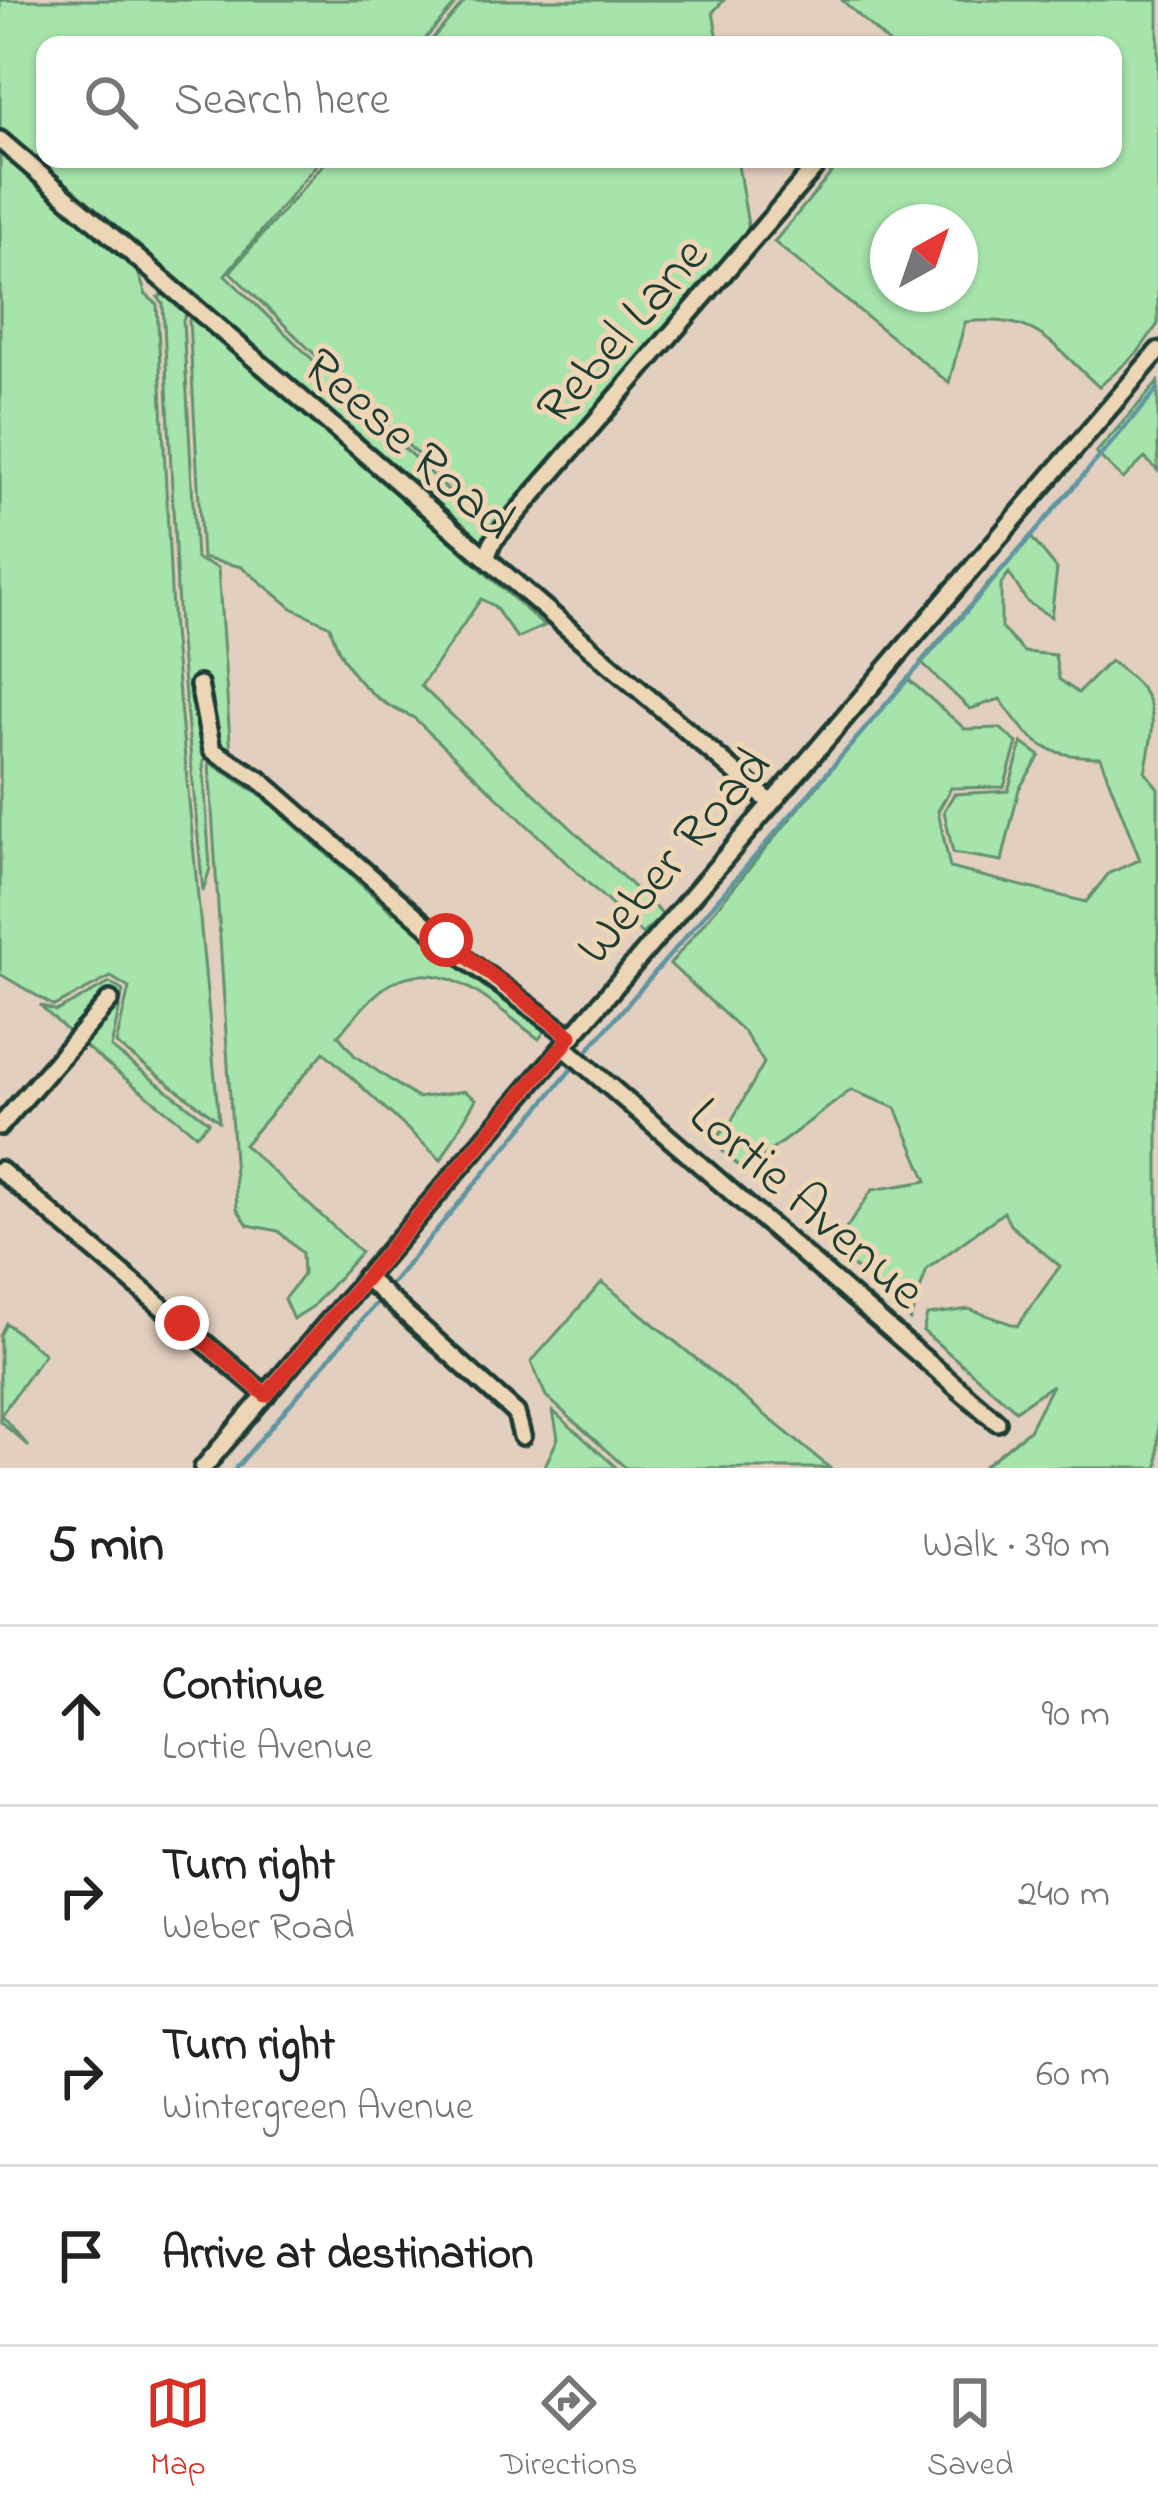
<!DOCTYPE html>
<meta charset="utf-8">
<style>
:root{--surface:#fff;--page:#f2f2f2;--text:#222;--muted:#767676;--line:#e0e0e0;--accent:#d93025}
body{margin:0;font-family:"Indie Flower",sans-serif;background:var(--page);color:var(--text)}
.compass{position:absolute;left:870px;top:204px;width:108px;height:108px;border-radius:50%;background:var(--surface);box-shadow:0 3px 9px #0004;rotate:40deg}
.stop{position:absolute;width:36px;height:36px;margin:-27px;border:9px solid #d93025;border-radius:50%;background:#fff}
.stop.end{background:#d93025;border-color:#fff;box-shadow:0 3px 12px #0008}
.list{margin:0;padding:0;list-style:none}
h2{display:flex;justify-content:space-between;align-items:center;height:156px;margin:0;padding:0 48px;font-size:51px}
h2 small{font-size:39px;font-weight:400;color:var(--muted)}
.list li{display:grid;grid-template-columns:78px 1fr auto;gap:36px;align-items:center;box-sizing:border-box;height:180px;padding:0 48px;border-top:3px solid var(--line)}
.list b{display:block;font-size:45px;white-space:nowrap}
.list p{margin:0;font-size:39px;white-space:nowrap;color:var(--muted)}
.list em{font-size:39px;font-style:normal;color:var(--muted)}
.icon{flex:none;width:66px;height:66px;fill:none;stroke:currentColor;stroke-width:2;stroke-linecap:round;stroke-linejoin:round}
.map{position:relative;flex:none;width:1158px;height:1468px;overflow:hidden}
.search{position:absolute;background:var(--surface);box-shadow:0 3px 9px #0004;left:36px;right:36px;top:36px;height:132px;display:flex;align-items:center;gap:30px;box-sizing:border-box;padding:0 42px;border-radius:24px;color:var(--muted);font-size:45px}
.sheet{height:876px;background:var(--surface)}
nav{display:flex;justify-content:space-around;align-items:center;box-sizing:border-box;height:168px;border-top:3px solid var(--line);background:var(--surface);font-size:33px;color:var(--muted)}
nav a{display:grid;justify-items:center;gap:6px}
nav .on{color:var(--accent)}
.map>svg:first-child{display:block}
.green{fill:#a6e4ab;stroke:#629070;stroke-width:3;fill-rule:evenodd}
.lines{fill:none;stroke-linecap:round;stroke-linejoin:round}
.stream{stroke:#6096a2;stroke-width:4.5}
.minor-casing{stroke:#1f3d34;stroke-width:24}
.minor{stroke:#ecd6b5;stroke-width:15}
.route{stroke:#d93025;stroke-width:15}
.labels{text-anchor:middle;stroke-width:10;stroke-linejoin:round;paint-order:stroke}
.street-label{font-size:54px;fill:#1f3d34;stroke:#ecd6b5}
</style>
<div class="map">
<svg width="1158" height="1468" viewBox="0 0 1158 1468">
<rect width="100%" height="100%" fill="#e3cfbf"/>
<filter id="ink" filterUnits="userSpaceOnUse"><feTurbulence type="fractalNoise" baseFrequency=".00833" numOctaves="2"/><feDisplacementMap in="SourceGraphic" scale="24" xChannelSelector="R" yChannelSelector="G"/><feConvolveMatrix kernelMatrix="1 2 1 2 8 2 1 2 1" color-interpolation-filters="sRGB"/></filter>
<g filter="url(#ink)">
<path class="green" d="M0,0h459l-39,45h-375v114h276l-96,116 266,257 7,12 -9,24 -299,-260 -7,12 13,239 22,9 14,201 -23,-13 -6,6 7,106 -7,24 -24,-262 -16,-326 -5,-7 12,-5 -170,-149z
M466,0h258l-11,12 6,33h-292z
M842,0h316v324l-20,28 -39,35c-50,-45 -61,-73 -134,-65l-16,61 -175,-141 69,-83h270v-114h-222zM888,222h72v72h-72z
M0,151l137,118 9,26 11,9 16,327 46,490 -103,-77 13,-56 -18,-11 -57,29 -54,-32z
M328,159h409l12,72 -258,295 -261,-254z
M194,310l350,316 -27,12 -23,-32 -13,-7 -60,87 242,229 -21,19 -229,-217c-41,-15 -71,-47 -83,-91l-38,-18 -50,-41 -40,-9 -13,-238z
M1158,382v89l-13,-13 -22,21 -27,-26z
M1030,536l27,33 -6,48 -24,-15 -18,-29 -8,11v44l23,24 31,3 4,24 19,14 32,-32c48,34 48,50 35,111l13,16v680h-176l47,-38 23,-45 -36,25 -93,-79 4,-16 42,-6 48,17 43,-60 -50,-41 -6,-13 -77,57 -17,51 -60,-57 -10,-25 32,-48 55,-9 -31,-73 -45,-18 -107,81 -31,-29 19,-22 32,-57 -20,-31 -74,-68 237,-286 58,51 35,-1 17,15 -13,44 -53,1 -13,23 12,57 136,34 23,-29 31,-13 -40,-103c-57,-1 -67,-12 -100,-58l-30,10 -50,-47z
M1022,743l18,13 -21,33 -17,72 -49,-8 -9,-42 10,-17 54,-3z
M209,762l50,32 134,119 14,1 140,114 -8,11c-41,-29 -91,-84 -145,-57 -20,9 -40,37 -56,53l17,21 62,42 47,-7 12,8 -35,61 -117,-108 -80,93 117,107 -49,55 -19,12 -9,-20 19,-24 -1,-22 -24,-22 -30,-6 -11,-16z
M110,983l13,8 -12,57 98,74 -13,13c-51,-44 -109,-82 -156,-130l16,6z
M602,1282l228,186h-204l-80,-72 -15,-34z
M6,1323l38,31 -43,61 28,32 -29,-26v-86z
M553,1411l64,57h-73l14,-30z"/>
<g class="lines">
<path class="stream" d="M588,1050l570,-661
M392,1283l182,-217
M236,1468l142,-167"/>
<g class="minor-casing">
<path id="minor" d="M0,140l770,662
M486,558l7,-17 329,-382
M199,685l13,65 48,30 205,179 105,77
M563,1046l434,376
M0,1126l110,-126
M0,1170l266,225
M365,1277l151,136 6,23
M203,1468l955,-1117"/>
</g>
<use href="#minor" class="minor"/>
</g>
</g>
<g class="lines" filter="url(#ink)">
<path class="route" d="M182,1323l84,72 297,-349 7,-10 -124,-96"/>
</g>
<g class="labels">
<g class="street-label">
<text transform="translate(620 329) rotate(-49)" y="19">Rebel Lane</text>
<text transform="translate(411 442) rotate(41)" y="19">Reese Road</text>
<text transform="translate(671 854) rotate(-49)" y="19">Weber Road</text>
<text transform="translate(809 1201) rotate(41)" y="19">Lortie Avenue</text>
</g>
</g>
</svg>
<svg class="compass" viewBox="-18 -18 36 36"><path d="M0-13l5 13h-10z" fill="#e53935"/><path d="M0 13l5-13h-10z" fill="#767676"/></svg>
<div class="stop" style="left:446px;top:940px"></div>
<div class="stop end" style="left:182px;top:1323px"></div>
<div class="search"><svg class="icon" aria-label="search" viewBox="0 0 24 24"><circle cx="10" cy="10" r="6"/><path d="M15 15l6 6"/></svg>Search here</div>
</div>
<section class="sheet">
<h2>5 min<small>Walk · 390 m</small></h2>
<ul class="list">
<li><svg class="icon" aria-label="ahead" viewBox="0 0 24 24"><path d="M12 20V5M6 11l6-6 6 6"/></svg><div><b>Continue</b><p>Lortie Avenue</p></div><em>90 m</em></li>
<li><svg class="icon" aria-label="right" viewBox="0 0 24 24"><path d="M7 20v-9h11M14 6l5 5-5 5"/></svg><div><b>Turn right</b><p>Weber Road</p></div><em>240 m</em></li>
<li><svg class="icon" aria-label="right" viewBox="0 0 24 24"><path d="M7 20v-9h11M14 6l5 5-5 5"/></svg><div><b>Turn right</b><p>Wintergreen Avenue</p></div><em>60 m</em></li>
<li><svg class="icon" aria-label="arrive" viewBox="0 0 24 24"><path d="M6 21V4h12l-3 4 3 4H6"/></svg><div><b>Arrive at destination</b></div></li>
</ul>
</section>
<nav>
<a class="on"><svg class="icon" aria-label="map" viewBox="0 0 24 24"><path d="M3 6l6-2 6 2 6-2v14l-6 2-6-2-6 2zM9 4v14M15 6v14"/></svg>Map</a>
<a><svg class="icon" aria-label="directions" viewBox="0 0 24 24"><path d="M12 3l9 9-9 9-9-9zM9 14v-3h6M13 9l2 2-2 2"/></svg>Directions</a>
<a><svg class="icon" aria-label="saved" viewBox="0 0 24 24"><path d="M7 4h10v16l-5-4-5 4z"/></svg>Saved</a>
</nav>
